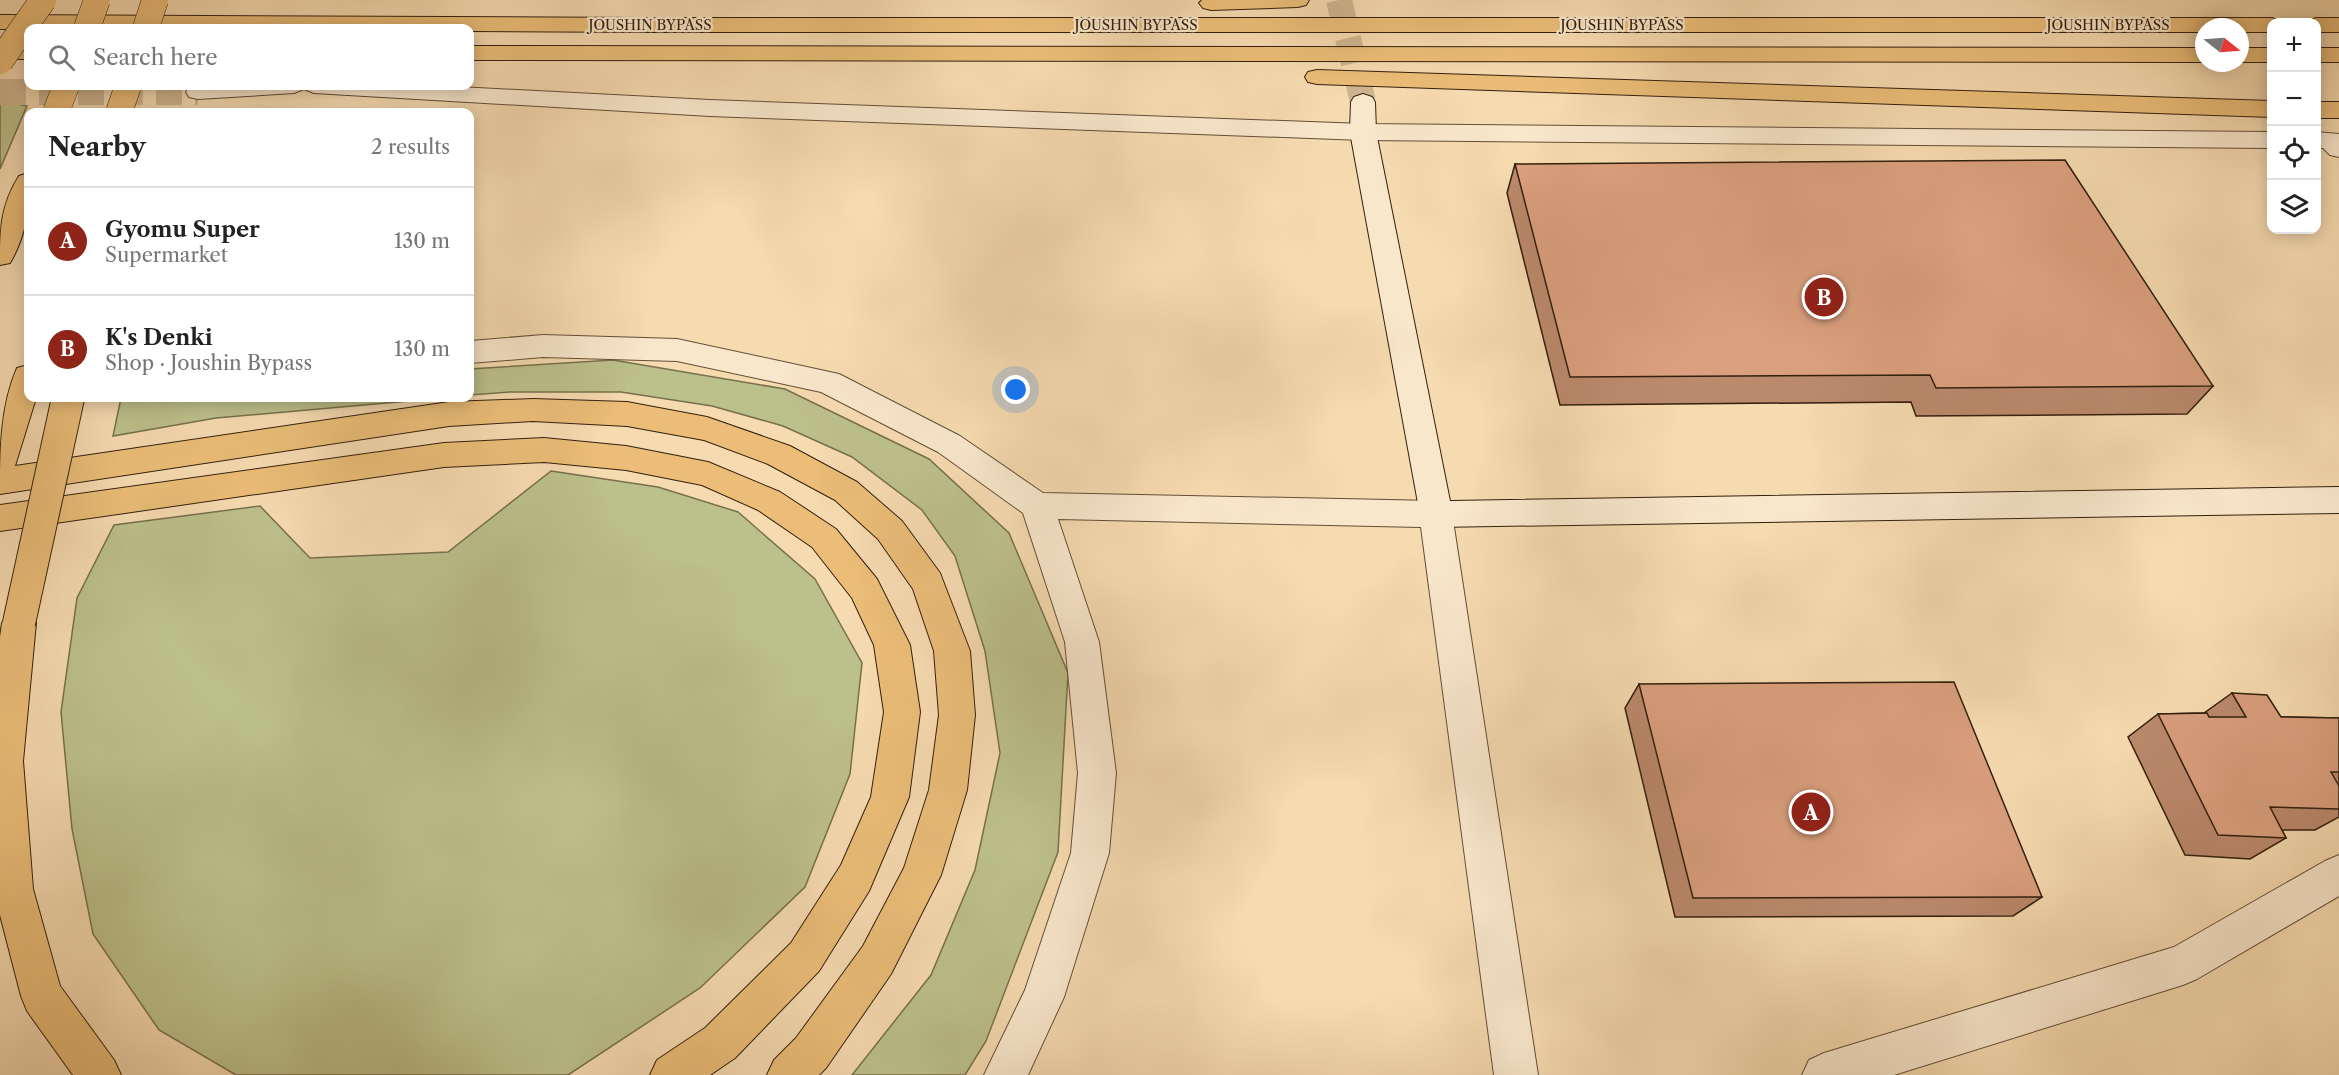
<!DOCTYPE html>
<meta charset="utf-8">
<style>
:root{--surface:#fff;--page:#f6f6f6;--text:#222;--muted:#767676;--line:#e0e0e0;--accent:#8f2418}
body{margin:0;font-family:"Libre Caslon Text",serif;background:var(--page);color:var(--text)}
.controls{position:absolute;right:18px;top:18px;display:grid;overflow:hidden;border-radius:12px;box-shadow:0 3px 15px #0003}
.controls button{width:54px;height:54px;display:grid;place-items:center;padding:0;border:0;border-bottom:2px solid var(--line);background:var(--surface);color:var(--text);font:30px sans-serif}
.compass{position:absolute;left:2195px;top:18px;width:54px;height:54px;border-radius:50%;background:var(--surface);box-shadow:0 3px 15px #0003;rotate:107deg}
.you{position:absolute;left:1016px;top:390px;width:21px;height:21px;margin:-15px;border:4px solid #fff;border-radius:50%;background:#1a73e8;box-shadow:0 0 0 9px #1a73e833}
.badge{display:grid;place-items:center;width:39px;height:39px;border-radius:50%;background:var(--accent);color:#fff;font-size:20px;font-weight:700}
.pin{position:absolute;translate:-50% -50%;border:3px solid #fff;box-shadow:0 2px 6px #0006}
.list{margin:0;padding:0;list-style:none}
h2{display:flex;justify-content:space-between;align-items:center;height:78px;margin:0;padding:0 24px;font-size:26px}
h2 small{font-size:20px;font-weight:400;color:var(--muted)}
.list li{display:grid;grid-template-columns:39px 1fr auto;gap:18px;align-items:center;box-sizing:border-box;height:108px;padding:0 24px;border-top:2px solid var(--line)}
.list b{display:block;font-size:22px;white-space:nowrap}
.list p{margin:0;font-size:20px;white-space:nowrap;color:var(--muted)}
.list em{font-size:20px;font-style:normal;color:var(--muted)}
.icon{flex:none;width:33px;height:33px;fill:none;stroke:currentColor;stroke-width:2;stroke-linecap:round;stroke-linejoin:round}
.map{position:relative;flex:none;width:2339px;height:1075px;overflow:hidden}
.search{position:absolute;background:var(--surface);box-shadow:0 3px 15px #0003;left:24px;top:24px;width:450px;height:66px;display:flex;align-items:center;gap:15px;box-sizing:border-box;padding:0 21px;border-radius:12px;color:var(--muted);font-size:22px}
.panel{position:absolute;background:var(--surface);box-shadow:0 3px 15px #0003;left:24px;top:108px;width:450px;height:294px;border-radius:12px}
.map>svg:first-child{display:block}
.green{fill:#bcc08b;stroke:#77704c;stroke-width:1.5}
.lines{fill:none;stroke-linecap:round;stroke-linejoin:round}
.street-tunnel{stroke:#cfb58f;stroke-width:26;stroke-dasharray:26 13;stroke-linecap:butt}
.secondary-tunnel{stroke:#cfb58f;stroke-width:26;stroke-dasharray:26 13;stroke-linecap:butt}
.street-casing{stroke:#634e36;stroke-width:2}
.secondary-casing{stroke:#32200d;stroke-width:2}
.highway-casing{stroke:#32200d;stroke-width:2}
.street{fill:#f9e7cc;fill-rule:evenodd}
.secondary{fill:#f9e7cc;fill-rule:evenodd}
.highway{fill:#ebbd78;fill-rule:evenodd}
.highway-bridge-far1-casing{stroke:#32200d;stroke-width:27;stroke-linecap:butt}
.highway-bridge-casing{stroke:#32200d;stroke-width:34;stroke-linecap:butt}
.highway-bridge-far1{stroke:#ebbd78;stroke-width:26}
.highway-bridge{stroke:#ebbd78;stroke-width:32}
.wall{fill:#bb896c;stroke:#32200d;stroke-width:1.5}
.building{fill:#da9f7e;stroke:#32200d;stroke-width:1.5}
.labels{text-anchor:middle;stroke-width:4.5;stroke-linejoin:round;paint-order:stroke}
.far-street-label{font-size:14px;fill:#32200d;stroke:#f9e7cc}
</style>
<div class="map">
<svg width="2339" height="1075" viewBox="0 0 2339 1075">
<rect width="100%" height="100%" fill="#f6dab0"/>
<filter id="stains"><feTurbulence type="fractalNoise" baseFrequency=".00333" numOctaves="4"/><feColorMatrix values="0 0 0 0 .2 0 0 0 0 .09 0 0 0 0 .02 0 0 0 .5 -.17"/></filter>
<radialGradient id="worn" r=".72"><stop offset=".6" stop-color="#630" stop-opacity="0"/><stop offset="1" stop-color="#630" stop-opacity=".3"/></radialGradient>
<path class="green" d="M3,101l24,5 -27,63v-64z
M613,360l172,29 144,70 80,74 59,140 -10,179 -72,189 -21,34h-113l79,-100 44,-105 25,-117 -15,-102 -30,-95 -33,-46 -70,-53 -69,-31 -71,-20 -91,-14h-111l-40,3v-26z
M121,398h322l-227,20 -103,18z
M551,471l107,16 80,25 77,67 47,84 -12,111 -45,113 -105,101 -132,87h-332l-77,-45 -66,-96 -21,-105 -11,-117 16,-114 37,-73 146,-19 50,52 138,-6z"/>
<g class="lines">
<path class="street-tunnel" d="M0,92h198"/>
<path class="secondary-tunnel" d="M1339,0l24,102"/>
<g class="street-casing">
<path id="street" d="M194,86h246l270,14 653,24 909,8v16l-909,-8 -653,-24 -396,-23 -10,-4 -10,4 -96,6 -9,-2 -3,-5 3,-5z
M2316,132l23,2v23l-9,-2 -7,-7h-7z
M543,335l134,4 162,35 121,62 83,57 393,8 12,4 4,9 86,561h-44l-73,-548 -363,-8 41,123 17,131 -7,80 -45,144 -36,78h-44l41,-85 46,-137 7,-80 -13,-131 -42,-129 -85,-61 -117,-60 -144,-31 -134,-4 -73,6v-22z
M2339,855v41l-142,83 -14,6 -289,90h-92l7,-15 15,-7 350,-106 151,-86z"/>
</g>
<g class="secondary-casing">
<path id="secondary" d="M1363,94l9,3 3,5 1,30 74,369 889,-14v26l-903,14 -12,-4 -4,-9 -70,-382 1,-30 3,-5z"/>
</g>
<g class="highway-casing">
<path id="highway" d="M1202,0h107l-3,5 -8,2 -87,3 -8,-2 -4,-5z
M0,15l648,3h1624l10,4h-10v10h-32v-5h-36v5h-1556l-178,-1v-3l-470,1z
M2316,18h23v14h-23v-10h-10z
M0,45h28v14h-28z
M470,46l1734,2v14l-1734,-2z
M2240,48h32v14h-32z
M2316,48h23v14h-23z
M1317,70l955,31v16l-955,-33 -9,-2 -3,-5 3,-5z
M2316,102h23v16h-23z
M28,173c3,31 -2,63 -18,90l-10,2c0,-34 0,-59 19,-89z
M28,365v33h8l-21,68 434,-64 84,-3 94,3 80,15 83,29 67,36 45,39 38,52 30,78 5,64 -8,75 -26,85 -50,99 -65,94 -7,7h-52l7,-15 22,-22 67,-92 41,-78 25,-78 10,-75 -5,-64 -21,-62 -35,-50 -43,-39 -67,-36 -64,-24 -77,-14 -94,-5 -84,5 -449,68c0,-43 0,-87 17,-126z
M544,438l82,8 82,16 72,30 56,37 41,50 33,66 10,67 -11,85 -40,94 -50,80 -84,87 -25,17h-60l7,-15 48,-32 86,-85 50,-78 30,-68 13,-85 -10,-67 -22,-47 -40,-51 -54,-37 -56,-25 -76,-15 -82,-8 -100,5 -444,64v-26l444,-62z
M19,608l12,5 5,10 -13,138 10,128 27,97 54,74 7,15h-48l-46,-64 -6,-15 -21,-81v-278l2,-14 5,-10z"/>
</g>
<use href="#street" class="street"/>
<use href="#secondary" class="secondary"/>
<use href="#highway" class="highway"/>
<g class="highway-bridge-far1-casing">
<path id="highway-bridge-far1" d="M87,28l10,-28
M146,28l9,-28
M0,61l43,-61
M56,112l10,-26
M119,112l9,-26"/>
</g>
<g class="highway-bridge-casing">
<path id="highway-bridge" d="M19,623l49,-225"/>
</g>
<use href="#highway-bridge-far1" class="highway-bridge-far1"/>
<use href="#highway-bridge" class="highway-bridge"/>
</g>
<path class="wall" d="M1515,164l698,222 -26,28 -271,2 -5,-14 -351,3 -53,-212z
M1639,684l403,213 -29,19 -338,1 -50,-209z
M2232,693l49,24 58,1v99l-24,13h-33l4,8 -36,21 -65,-4 -57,-118 30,-23 46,-1z"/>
<path class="building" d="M2065,160l148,226 -277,2 -6,-13 -360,2 -55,-213z
M1954,682l88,215 -349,1 -54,-214z
M2232,693l35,2 14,22 58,1v54h-8l8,14v23l-69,-2 16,31 -68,-3 -60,-121 49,-1 2,4h37z"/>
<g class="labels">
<g class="far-street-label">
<text x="650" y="30">JOUSHIN BYPASS</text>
<text x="1136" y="30">JOUSHIN BYPASS</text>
<text x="1622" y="30">JOUSHIN BYPASS</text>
<text x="2108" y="30">JOUSHIN BYPASS</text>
</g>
</g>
<rect width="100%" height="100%" filter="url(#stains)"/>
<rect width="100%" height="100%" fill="url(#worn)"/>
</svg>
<div class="controls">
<button>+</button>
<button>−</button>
<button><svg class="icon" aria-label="locate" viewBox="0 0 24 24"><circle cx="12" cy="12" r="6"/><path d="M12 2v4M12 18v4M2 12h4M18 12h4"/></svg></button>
<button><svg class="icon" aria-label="layers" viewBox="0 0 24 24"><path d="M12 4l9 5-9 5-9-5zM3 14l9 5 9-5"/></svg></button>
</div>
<svg class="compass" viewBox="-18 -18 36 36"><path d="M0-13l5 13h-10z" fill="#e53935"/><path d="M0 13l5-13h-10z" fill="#767676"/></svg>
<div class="you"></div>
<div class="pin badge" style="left:1811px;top:812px">A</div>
<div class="pin badge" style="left:1824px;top:297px">B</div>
<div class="search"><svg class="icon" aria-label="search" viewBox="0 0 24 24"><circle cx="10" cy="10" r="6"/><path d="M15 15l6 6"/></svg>Search here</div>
<section class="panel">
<h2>Nearby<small>2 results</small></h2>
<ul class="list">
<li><span class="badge">A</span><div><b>Gyomu Super</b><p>Supermarket</p></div><em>130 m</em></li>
<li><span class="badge">B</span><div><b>K's Denki</b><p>Shop · Joushin Bypass</p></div><em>130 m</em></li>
</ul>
</section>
</div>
